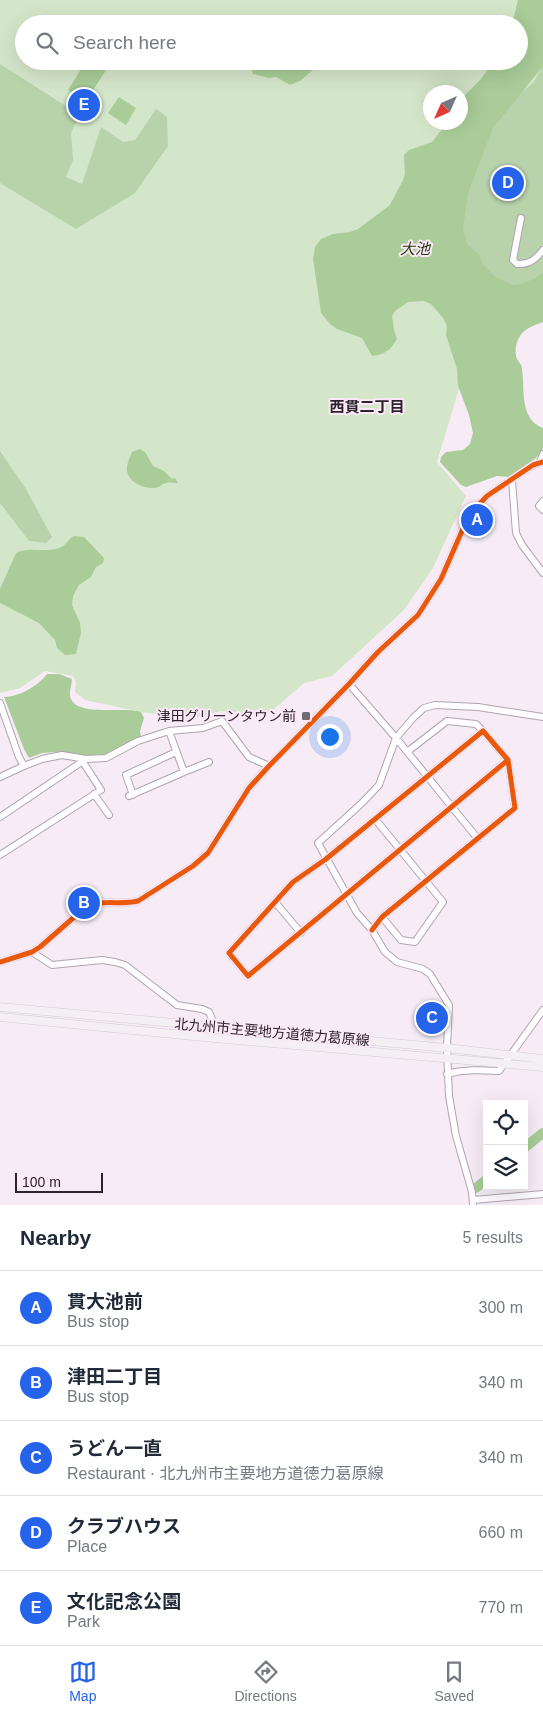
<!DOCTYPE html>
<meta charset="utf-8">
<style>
:root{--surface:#fff;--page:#f2f2f3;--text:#1f2937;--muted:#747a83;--line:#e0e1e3;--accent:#2563eb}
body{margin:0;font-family:Helvetica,"Noto Sans JP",sans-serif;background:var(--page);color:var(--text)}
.controls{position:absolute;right:15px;bottom:15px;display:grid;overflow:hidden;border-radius:0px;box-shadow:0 5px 20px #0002}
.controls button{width:45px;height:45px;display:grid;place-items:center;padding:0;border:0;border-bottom:1px solid var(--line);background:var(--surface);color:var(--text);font:25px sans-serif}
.compass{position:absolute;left:423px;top:85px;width:45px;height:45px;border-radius:50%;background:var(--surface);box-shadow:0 5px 20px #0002;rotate:225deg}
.scale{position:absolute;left:15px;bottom:12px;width:88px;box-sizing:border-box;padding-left:5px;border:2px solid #2b242a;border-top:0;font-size:14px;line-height:18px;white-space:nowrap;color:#2b242a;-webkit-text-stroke:4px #fce8f9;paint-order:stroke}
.you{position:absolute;left:329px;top:736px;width:18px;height:18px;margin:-12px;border:4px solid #fff;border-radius:50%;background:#1a73e8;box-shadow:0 0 0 8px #1a73e833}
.badge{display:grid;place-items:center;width:32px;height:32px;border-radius:50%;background:var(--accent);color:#fff;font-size:16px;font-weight:700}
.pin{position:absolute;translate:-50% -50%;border:2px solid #fff;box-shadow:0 1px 5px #0006}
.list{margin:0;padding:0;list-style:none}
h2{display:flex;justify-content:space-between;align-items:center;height:65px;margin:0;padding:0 20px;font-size:21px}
h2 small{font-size:16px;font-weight:400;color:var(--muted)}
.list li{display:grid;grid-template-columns:32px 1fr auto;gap:15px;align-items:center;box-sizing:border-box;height:75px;padding:0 20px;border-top:1px solid var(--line)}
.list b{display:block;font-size:19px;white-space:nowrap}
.list p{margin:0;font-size:16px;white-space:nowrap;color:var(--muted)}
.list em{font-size:16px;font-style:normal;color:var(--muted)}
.icon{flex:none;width:28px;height:28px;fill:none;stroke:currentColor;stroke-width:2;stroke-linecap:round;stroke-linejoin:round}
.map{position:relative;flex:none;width:543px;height:1205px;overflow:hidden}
.search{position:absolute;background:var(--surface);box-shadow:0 5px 20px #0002;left:15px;right:15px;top:15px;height:55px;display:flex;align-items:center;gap:12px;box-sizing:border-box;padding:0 18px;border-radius:28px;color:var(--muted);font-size:19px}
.sheet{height:440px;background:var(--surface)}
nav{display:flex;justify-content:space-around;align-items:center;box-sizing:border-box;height:70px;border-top:1px solid var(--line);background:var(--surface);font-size:14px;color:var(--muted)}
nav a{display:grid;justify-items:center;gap:2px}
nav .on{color:var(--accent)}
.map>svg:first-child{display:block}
.green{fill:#d4e6ca;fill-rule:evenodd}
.forest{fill:#b8d2ab}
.water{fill:#a9cc98}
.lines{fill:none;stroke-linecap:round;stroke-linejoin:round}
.river{stroke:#a9cc98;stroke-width:10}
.minor-casing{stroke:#aea6ad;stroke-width:8}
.major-casing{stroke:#d1ccd1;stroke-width:9}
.minor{stroke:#fefcfe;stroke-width:6}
.major{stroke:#f4eff3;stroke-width:8}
.cycleway-casing{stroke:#fce8f9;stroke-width:8}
.cycleway{stroke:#e8590c;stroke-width:5}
.poi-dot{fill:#726a71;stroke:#fce8f9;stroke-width:2}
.labels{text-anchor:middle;stroke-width:4;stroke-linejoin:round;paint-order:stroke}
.poi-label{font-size:14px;fill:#2b242a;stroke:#fce8f9;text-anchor:end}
.street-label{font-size:14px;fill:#2b242a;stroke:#fce8f9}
.water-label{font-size:15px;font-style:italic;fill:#183a02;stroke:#fce8f9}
.neighbourhood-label{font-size:15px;font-weight:bold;fill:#2b242a;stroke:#fce8f9}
</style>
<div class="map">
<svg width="543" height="1205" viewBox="0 0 543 1205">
<rect width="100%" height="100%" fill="#f7ecf6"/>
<path class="green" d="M0,0h543v261l-60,48 -46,153 29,34 -33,72 -29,42 -72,66 -28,7 -30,26 -15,7 -38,-5 -23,6 -11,1 -46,-6 -56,-12 -10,-8 1,-10 -3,-6 -28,-5 -25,17 -20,5zM24,24h495v37h-495zM430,92h30v30h-30z"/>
<path class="forest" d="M0,64l80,51 -9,18 2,27 -7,17 16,7 19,-57 22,15 12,-2 21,-31 11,8 1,29 -33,47 -59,36 -76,-46z
M543,64v217l-40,8 -45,-37 2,-55 34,-76 22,-24 18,-15z
M0,451l26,38 26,48 -6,6 -17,-2 -29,-38z"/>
<path class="water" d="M518,0h25v66l-50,62 -25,65 -5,35 4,16 13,12 2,7 12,13 18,9 9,-1 15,-6 7,-5v49c-8,3 -18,6 -23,14 -4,6 -6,16 -3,23 2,4 5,5 5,10 3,20 -3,50 21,59v20l-2,4 -5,6 -27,19 -12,-1 -31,11 -5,-2 -21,-23 1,-5 5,-5 17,-2 7,-6 3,-11 -4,-18 -11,-29 -1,-17 -11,-34 1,-9 -4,-8 -12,-14 -7,-3 -16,1 -13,9 -3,5 2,14 3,9c-7,12 -12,15 -25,17l-10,-18 -25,-9 -7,-5 -9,-11 -8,-54 2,-12 6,-8 12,-5 17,-2 8,-3 32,-24 13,-25 2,-6 -1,-19 5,-5 23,-8 15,-19 13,-1 1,-23 19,-19 14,-19h25v-37h-7z
M86,61h20l4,3 -24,37 -18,-11z
M131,61h22l1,5 -21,4z
M251,61h68l1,3 -20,17 -10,4 -14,-8 -7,1 -16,-4 -3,-9z
M119,97l17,11 -10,17 -18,-12z
M140,449l5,3 8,14 11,5 8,8 3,-1 3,5c-4,0 -8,-1 -12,0 -4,1 -6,4 -11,5 -10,1 -26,-5 -28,-17 -1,-6 3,-14 5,-19z
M74,536l10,1 20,21 -1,5 -7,4 -5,10 -12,8 -6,11 -1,9 8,18 1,10 -5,21 -11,1 -8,-7 -2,-8 -16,-17 -39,-20v-14l16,-36c11,-7 29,0 43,-5 7,-2 9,-9 15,-12z
M47,674h12l13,5c0,7 -4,13 -1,20 8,18 54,7 70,13l3,6 -4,13 1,6 -44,21 -40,-6 -15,1 -13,5 -5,-9 -20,-52c15,0 34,-11 43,-23z"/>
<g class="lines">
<path class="river" d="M524,1148l19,-15
M476,1188l11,-9"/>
<g class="minor-casing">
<path id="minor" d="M521,218l-8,42 4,4c12,1 19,-5 26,-14
M540,462l3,-8
M512,480l4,53 6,12 21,28
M543,501l-4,5 4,4
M349,684l47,54 82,101
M0,703l19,54 5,9 18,-7 20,-4 24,4 20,-1 32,-17 31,-10 34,-3 19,-7 27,36 20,9
M407,752l40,-31 29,3 7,7
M184,772l25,-10
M0,777l24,-11
M94,794l15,21
M133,795l-7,-20 50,-23
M129,796l55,-24 -15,-41
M0,817l86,-58
M375,819l68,83 -28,40 -14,-2 -19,-23
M0,855l101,-65 -18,-28
M275,902l26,31
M372,930l10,-13 133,-109 -7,-48 -25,-29 -157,128 -33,23 -64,71 19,23 260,-216
M32,952l20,13 50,-5 13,2 10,3 52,40 25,4 7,3 3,7 2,19
M0,962l32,-10 8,-5 48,-42c16,-5 34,0 50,-4l55,-35 15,-13 41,-65 20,-22 80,-82 29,-32 40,-37 23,-36 28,-64 18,-19 46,-31 10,-3
M447,1074c18,-5 34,-4 52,-3l44,-61
M473,1200l70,-6
M473,1205l-1,-13 -16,-56 -7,-40 -2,-48 2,-43 -19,-31 -7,-5 -26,-7 -12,-10 -13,-22 -15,-17 -39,-70 45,-41 16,-17 17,-47 18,-21 10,-9 11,-3 43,2 65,10"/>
</g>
<g class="major-casing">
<path id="major" d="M0,1007l447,41 96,11
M0,1017l214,21 329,29"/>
</g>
<use href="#minor" class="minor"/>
<use href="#major" class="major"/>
<g class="cycleway-casing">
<path id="cycleway" d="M372,930l10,-13 133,-109 -7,-48 -25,-29 -157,128 -33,23 -64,71 19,23 260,-216
M0,962l32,-10 8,-5 48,-42c16,-5 34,0 50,-4l55,-35 15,-13 41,-65 20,-22 80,-82 29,-32 40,-37 23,-36 28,-64 18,-19 46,-31 10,-3"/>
</g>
<use href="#cycleway" class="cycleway"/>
</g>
<rect class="poi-dot" x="301" y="711" width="10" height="10" rx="2.5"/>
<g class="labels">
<g class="poi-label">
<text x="296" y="721">津田グリーンタウン前</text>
</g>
<g class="street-label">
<text transform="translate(272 1032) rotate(5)" y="5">北九州市主要地方道徳力葛原線</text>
</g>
<g class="water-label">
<text x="415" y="254">大池</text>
</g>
<g class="neighbourhood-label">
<text x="367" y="412">西貫二丁目</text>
</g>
</g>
</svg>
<div class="controls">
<button><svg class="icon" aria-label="locate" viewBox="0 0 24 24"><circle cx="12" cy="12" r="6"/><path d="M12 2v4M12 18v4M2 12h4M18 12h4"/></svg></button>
<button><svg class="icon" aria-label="layers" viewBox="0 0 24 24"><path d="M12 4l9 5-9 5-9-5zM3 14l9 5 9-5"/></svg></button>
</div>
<svg class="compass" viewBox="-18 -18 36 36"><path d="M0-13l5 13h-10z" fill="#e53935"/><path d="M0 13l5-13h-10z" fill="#747a83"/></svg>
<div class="scale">100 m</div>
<div class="you"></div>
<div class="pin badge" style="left:477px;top:520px">A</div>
<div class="pin badge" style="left:84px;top:903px">B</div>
<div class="pin badge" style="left:432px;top:1018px">C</div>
<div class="pin badge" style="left:508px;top:183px">D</div>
<div class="pin badge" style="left:84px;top:105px">E</div>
<div class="search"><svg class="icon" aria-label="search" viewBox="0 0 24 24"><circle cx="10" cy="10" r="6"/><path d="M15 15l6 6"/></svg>Search here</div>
</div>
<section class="sheet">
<h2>Nearby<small>5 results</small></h2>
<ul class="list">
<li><span class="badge">A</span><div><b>貫大池前</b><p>Bus stop</p></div><em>300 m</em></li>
<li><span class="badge">B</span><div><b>津田二丁目</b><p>Bus stop</p></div><em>340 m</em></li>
<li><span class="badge">C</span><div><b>うどん一直</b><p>Restaurant · 北九州市主要地方道徳力葛原線</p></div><em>340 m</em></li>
<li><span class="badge">D</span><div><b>クラブハウス</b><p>Place</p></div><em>660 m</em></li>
<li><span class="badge">E</span><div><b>文化記念公園</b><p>Park</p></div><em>770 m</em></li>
</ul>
</section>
<nav>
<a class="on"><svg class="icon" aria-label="map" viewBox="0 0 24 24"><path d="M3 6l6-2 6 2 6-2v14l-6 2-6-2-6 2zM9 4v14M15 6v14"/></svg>Map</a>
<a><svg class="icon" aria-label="directions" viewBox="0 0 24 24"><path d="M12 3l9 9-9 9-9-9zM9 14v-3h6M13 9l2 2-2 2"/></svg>Directions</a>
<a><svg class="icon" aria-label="saved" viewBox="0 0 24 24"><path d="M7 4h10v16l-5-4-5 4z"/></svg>Saved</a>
</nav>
